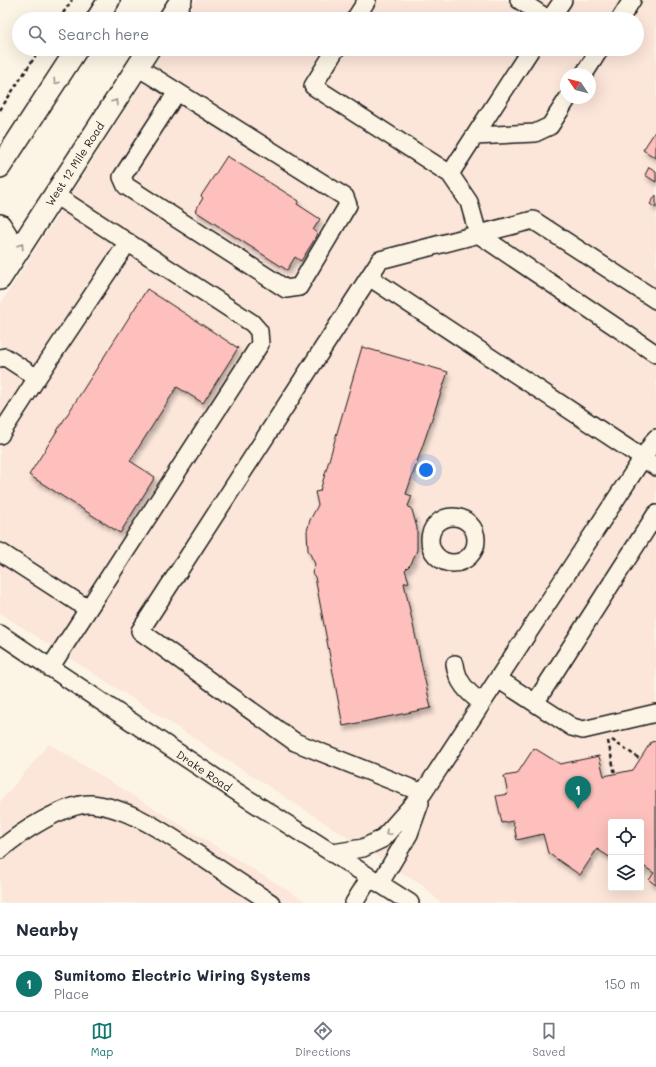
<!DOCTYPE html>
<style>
:root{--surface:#fff;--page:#f2f2f3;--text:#1f2937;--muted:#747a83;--line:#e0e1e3;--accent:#0f766e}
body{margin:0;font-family:Mali,sans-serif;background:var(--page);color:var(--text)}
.controls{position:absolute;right:12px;bottom:12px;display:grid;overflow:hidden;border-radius:4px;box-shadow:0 4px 16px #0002}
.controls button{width:36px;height:36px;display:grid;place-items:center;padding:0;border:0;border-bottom:1px solid var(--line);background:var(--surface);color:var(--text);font:20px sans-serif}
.compass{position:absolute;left:560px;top:68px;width:36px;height:36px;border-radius:50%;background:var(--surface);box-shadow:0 4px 16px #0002;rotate:305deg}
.you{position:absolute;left:426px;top:470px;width:14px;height:14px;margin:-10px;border:3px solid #fff;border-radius:50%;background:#1a73e8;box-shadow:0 0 0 6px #1a73e833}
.badge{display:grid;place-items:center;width:26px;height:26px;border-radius:50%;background:var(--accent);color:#fff;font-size:13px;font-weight:700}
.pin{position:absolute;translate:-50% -33px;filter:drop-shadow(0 1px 2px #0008)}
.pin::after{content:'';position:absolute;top:21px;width:14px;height:12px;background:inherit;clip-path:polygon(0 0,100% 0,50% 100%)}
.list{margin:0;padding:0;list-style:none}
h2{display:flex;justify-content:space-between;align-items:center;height:52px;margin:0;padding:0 16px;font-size:17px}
h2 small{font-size:13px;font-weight:400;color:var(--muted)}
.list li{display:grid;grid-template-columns:26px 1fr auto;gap:12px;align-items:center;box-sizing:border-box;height:56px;padding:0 16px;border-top:1px solid var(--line)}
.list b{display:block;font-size:15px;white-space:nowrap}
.list p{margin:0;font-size:13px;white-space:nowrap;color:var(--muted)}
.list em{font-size:13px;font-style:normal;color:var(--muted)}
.icon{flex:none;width:22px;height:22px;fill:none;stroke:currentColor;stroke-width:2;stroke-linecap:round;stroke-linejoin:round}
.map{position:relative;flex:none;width:656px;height:903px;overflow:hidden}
.search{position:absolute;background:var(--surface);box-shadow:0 4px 16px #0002;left:12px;right:12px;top:12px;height:44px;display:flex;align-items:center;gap:10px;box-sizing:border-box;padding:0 14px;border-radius:22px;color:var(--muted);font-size:15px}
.sheet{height:108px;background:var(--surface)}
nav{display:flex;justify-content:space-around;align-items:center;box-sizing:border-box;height:56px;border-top:1px solid var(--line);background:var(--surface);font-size:11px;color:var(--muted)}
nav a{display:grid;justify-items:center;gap:2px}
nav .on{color:var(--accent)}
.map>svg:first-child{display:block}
.built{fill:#fce5d9;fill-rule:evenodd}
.building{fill:#fdc0bc;stroke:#1c1c1c;filter:url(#shadow)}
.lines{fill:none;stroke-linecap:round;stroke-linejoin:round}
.minor-casing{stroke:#1c1c1c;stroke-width:20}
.major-casing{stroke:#1c1c1c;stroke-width:24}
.path{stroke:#1c1c1c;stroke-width:2.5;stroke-dasharray:4 3;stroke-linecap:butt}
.minor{stroke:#fcf5e5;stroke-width:17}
.major{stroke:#fcf5e5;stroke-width:21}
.oneway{stroke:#97938b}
.labels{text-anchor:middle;stroke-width:3;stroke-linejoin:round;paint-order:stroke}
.street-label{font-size:11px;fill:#1c1c1c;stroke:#fcf5e5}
</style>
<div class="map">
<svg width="656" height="903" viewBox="0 0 656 903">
<defs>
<filter id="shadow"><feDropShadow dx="2.5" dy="4.5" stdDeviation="2" flood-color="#0004"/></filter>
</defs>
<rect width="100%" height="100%" fill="#fcf5e5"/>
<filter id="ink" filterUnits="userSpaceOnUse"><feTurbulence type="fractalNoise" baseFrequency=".025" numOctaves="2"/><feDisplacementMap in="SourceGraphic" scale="8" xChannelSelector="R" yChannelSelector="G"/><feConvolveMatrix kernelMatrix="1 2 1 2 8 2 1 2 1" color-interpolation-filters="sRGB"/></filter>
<g filter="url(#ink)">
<path class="built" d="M196,0h460v903h-215l-18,-17 -423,-273v-308l164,-256h473v-30h-453zM566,74h24v24h-24zM611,822h30v66h-30z
M49,744l259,159h-308v-101z"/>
<path class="building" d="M656,130v28l-13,-8z
M227,156l72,45 -2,3 23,15 -7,11 5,4 -17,27 -6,-4 -8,13 -92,-59 8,-13 -2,-2z
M649,167l7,4v11l-11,-7z
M656,195v13l-6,-4z
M147,289l91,59 -35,55 -26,-16 -47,74 25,16 -35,56 -91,-58z
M362,347l86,25 -42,122 6,2 -4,10 4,4 5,18v22l-6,14 -6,6 4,12 -5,1 27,125 -88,18 -28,-149 -3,-4 3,-9 -7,-14 -1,-19 3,-11 8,-15 -3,-13 5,-1z
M656,741v144l-7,-5 5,-7 -9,-6 -4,6v-51h-30v36l-14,-9 -17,26 -32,-22 -5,-19 -26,6 -4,-19 -11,2 -6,-27 12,-2 -4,-18 13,-2 17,-26 26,16 39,-8 5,20 29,-6 18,-28z"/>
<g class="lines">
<g class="minor-casing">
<path id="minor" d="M519,0l29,19
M355,19l12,-19
M550,19l13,-19
M620,19l12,-19
M336,49l-23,37 137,88
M531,49l-81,125 19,28 9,32 178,120
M137,67l15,9 193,121 3,8 -49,82 -13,2 -160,-103 -4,-9 55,-85
M584,74l16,-25
M475,136l60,-3 15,-7 18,-28
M369,277l287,190
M0,358l5,-1 32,21 91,-136
M0,435l37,-57
M430 540a23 23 0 1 1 46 0a23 23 0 1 1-46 0Z
M0,552l88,57
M0,634l237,158 173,111
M455,664c2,18 13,29 27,39
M50,668l210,-324 -1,-13 -7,-8 -197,-128
M498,679l74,48 11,3 73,-17
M535,703l121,-189
M423,793l-128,-51 -155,-111 240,-371 153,-40 123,80
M0,850c19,-17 65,-47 91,-46 39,3 81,33 112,54 22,15 45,30 68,45
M333,853l30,-5 19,-9 41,-46 233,-355
M380,883l29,-49 11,-31
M354,903l16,-26"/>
</g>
<g class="major-casing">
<path id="major" d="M97,19l12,-19
M169,19l12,-19
M0,167l77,-118
M0,225l7,11 -3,13 -4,6
M0,279l149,-230"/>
</g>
<path class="path" d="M59,19l13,-19
M0,110l40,-61
M612,740l28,19
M608,741l7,33"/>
<use href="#minor" class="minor"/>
<use href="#major" class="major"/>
</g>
<defs><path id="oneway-chevron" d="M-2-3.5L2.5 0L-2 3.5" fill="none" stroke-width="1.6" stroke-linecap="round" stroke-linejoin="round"/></defs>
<g class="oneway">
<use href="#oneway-chevron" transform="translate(56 82) rotate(123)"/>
<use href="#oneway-chevron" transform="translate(115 102) rotate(-57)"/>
<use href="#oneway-chevron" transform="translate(21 246) rotate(-57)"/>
<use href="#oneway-chevron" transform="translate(388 833) rotate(135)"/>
</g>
</g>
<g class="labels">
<g class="street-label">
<text transform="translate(75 164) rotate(-57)" y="4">West 12 Mile Road</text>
<text transform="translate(204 771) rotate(34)" y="4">Drake Road</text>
</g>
</g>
</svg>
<div class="controls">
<button><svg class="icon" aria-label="locate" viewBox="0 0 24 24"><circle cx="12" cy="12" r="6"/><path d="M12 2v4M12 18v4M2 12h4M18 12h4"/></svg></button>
<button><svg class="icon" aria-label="layers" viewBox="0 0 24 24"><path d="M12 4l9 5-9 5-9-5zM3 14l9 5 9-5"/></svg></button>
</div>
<svg class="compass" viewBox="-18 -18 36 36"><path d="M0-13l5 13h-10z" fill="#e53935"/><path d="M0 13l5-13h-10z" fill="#747a83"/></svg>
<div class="you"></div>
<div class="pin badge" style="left:578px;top:809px">1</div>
<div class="search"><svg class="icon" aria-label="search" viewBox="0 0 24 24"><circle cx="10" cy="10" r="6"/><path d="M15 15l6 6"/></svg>Search here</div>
</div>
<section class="sheet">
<h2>Nearby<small></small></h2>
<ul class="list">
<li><span class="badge">1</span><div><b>Sumitomo Electric Wiring Systems</b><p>Place</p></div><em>150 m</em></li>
</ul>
</section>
<nav>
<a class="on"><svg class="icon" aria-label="map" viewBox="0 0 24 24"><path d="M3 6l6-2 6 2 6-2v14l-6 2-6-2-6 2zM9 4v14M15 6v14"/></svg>Map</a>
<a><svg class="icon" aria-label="directions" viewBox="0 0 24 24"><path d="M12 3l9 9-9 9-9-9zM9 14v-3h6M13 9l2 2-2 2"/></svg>Directions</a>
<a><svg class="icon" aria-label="saved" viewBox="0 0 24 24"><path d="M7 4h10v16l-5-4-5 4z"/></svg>Saved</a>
</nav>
